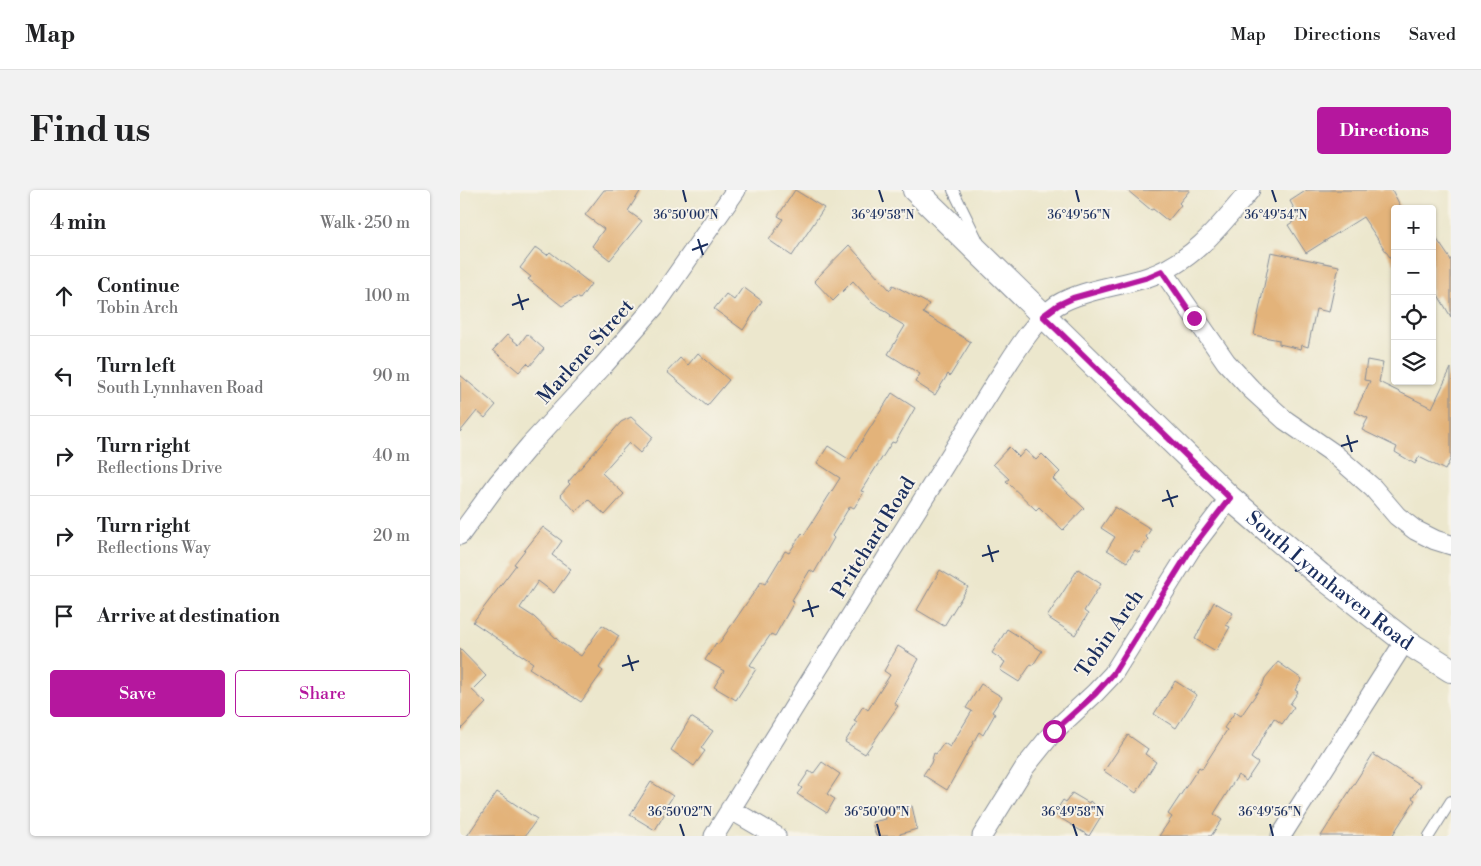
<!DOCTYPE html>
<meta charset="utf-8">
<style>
:root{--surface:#fff;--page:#f2f2f2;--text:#202124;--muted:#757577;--line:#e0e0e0;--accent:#b5179e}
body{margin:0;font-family:"Libre Bodoni",serif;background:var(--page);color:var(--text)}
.controls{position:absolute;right:15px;top:15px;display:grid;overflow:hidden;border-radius:5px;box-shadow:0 1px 4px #0004}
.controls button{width:45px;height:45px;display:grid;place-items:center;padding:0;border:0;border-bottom:1px solid var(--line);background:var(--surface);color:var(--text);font:25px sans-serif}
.stop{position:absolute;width:15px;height:15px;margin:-11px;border:4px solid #b5179e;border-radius:50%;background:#fff}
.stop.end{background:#b5179e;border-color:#fff;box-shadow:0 1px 5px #0008}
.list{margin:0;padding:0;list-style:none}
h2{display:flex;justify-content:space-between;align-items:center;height:65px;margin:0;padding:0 20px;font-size:21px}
h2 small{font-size:16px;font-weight:400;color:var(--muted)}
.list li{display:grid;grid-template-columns:32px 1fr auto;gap:15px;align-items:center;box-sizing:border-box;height:80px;padding:0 20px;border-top:1px solid var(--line)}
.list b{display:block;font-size:19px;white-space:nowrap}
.list p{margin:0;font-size:16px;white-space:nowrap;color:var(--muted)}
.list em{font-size:16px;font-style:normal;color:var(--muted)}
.actions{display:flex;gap:10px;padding:15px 20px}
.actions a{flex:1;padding:11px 0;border:1px solid var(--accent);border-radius:5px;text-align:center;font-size:18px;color:var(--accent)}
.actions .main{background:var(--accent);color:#fff}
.icon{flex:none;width:28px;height:28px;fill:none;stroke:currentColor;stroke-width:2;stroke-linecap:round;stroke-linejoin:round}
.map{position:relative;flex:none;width:991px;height:646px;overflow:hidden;border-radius:5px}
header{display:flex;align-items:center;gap:30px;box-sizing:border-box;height:70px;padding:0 25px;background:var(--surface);border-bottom:1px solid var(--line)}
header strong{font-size:24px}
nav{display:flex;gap:28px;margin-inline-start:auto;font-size:18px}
.intro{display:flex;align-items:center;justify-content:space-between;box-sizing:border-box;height:120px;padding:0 30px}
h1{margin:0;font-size:35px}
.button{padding:12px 22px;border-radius:5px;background:var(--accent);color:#fff;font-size:18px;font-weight:700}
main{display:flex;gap:30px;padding:0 30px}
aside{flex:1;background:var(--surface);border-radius:5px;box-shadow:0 1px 4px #0004}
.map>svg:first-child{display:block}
.building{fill:#e3b37a}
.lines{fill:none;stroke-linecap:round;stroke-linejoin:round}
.service-casing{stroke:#848b96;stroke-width:12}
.minor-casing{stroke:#848b96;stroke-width:21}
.tertiary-casing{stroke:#848b96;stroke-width:26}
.service{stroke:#fff;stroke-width:10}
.minor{stroke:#fff;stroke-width:19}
.tertiary{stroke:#fff;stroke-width:24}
.route{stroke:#b5179e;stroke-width:6}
.ticks{fill:none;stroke:#1b2f5e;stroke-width:2}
.labels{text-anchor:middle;stroke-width:4;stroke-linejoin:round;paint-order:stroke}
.street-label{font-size:20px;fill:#1b2f5e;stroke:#f7f3e8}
.ticks-label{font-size:12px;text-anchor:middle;fill:#1b2f5e;stroke:#f7f3e8;stroke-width:4;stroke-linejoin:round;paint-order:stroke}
</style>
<header>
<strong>Map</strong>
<nav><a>Map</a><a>Directions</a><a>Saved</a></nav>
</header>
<div class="intro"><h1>Find us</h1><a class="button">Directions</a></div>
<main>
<aside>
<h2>4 min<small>Walk · 250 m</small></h2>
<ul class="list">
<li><svg class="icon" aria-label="ahead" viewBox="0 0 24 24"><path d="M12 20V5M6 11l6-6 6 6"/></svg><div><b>Continue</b><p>Tobin Arch</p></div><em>100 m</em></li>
<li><svg class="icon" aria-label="left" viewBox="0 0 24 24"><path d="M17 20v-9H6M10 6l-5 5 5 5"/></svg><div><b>Turn left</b><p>South Lynnhaven Road</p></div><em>90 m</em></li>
<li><svg class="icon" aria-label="right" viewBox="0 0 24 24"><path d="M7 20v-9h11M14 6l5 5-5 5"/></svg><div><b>Turn right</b><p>Reflections Drive</p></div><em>40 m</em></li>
<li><svg class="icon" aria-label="right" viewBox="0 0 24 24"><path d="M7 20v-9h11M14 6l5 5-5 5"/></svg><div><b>Turn right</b><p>Reflections Way</p></div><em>20 m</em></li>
<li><svg class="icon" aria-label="arrive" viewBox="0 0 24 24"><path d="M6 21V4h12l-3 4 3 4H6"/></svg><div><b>Arrive at destination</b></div></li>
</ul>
<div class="actions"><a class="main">Save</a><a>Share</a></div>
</aside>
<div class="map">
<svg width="991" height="646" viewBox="0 0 991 646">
<rect width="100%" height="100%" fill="#f7f3e8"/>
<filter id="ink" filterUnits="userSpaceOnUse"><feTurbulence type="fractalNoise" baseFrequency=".02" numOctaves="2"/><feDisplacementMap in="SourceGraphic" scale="10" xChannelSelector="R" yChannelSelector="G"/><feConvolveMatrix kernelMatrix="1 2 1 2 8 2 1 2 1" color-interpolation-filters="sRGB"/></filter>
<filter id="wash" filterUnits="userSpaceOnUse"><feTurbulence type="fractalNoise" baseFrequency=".0096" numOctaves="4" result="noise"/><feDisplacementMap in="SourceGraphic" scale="20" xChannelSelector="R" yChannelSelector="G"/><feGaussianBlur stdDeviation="1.12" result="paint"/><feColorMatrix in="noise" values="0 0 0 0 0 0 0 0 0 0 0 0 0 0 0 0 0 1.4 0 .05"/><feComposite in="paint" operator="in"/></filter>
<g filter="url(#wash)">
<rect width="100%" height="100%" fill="#ece7cd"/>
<g id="blocks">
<path class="building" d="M144,0h37l-13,21 14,10 -32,39 -18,-14 12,-17 -19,-14z
M335,0l29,18 -32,48 -23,-16 14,-21 -5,-3z
M667,0h63l-11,13 2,2 -13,16 -15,-12 -2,1z
M847,0h85l10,19h-7v56l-32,-48 -57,36 -18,-28 11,-7 -9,-17z
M972,42l19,28v57l-13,-22 -6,4z
M389,55l41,45 3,-5 36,19 -6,9 48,29 -21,34 -2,-2 -13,21 -20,-13 5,-8 -32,-20 17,-28 -15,-9 1,-2 -19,-13 -19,-21 -20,20 -19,-20z
M76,57l11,8 3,-3 41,32 -11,15 -3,-2 -15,9 -34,-27 3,-2 -11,-9z
M811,62l68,14 -10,46 -13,-3 -8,38 -6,-2 -1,4 -22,-5v-4l-25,-5z
M283,97l19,14 -19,29 -29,-21 12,-15 8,6z
M67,144l17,15 -14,17 -3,-3 -8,9 -26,-22 14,-15 12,10z
M238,163l31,27 -22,26 -40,-34 13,-14 8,7z
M907,170l16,3 -4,19 53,26 19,-40v90l-6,12 -26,-13 -4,7 -20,-12 2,-5 -35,-17 6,-12 -13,-6 15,-31 -6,-1z
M0,185l36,30 -11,13 -8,-7 -17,21z
M432,203l23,15 -20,35 -3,-1 -31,49 3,1 -10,16 -4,-2 -18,30 2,2 -20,35 -4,-3 -18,30 2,2 -19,34 -4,-2 -21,31 6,4 -20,31 -22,-13 10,-16 -19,-11 11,-17 2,2 43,-63 4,2 20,-33 4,2 13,-20 2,2 36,-57 -23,-15 11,-17 22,14z
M171,227l22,20 -13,16 -11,-10 -27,30 22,21 -19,21 -17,-16 -12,13 -16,-17 10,-11 -2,-2 53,-60z
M549,257l10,10 6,-7 11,10 6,-6 18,18 -7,7 31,29 -21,22 -24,-23 -3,3 -30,-29 3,-2 -16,-15z
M655,317l36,22 -5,8 2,2 -9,14 -4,-3 -8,12 -20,-12 8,-13 -14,-9z
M83,337l19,14 -10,14 19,14 -17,24 -16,-12 -18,27 14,9 26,25 21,14 21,-31 17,11 -20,32 4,3 -22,31 -52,-34 4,-5 -60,-41 43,-57 -2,-1z
M618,379l23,15 -17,27 4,3 -13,21 -28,-18z
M480,380l28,17 -24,39 -27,-16z
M754,412l19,11 -7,12 4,2 -14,24 -21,-12z
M547,439l35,22 -9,14 -2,-1 -12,18 -19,-12 5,-8 -13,-9z
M438,456l21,13 -25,44 4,3 -33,48 -20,-12 12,-19 -3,-2 9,-15 5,4 22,-35 -6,-4z
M0,459l26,27 -14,14 14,13 -26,27z
M818,472l24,17 -7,11 3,2 -8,12 4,3 -12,17 -8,-6 -23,40 7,5 -12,18 -8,-6 -24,39 8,6 -11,16h-52l13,-19 -4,-3 31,-47 3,2 25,-39 -3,-2 11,-16 6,4 22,-32 2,-6z
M715,491l22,14 -21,33 -22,-14z
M521,494l21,13 -10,15 3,2 -12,21 -4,-3 -32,58 -24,-15 8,-12 3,-10 2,1 8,-11 6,4 22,-36 -6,-3z
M231,527l22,14 -12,17 4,3 -11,15 -23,-16z
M668,545l20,14 -3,5 11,8 -20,31 -32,-22z
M913,564l48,31 -9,13 3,2 -23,36h-71z
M362,572l18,12 -13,20 8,5 -8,14 -30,-19 5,-6 -3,-2 10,-15 4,3z
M191,592l22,14 -11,17 2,2 -9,15 -25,-15z
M37,602l40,27 -12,17h-58z
M612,603l17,10 1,-2 13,12 -14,23 -35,-22 9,-14 3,2z
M452,616l5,23 -17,5v2h-24l-4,-14 14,-3 -1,-6z"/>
</g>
</g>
<g filter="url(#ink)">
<use href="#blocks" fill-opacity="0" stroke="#848b96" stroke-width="1"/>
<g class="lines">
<g class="service-casing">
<path id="service" d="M493,0l25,51
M969,646l22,-35"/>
</g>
<g class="minor-casing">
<path id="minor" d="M703,81l63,91 25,27 34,31 48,33 40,35 24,28 18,14 20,10 16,5
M0,345l38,-52 32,-38 72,-78 53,-61 81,-116
M270,619l46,27
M254,646l282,-454c17,-25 36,-60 61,-77 24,-15 64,-19 91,-28 45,-15 73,-52 102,-87
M522,646l43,-69 29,-36 41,-38 18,-19 78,-125 39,-51
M821,646l124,-195"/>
</g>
<g class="tertiary-casing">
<g id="tertiary">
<path id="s1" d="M455,0l315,308 90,77 85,66 46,29"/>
</g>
</g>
<use href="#service" class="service"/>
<use href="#minor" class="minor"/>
<use href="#tertiary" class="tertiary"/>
</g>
</g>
<g class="lines" filter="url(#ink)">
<path class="route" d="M594,541l41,-37 18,-20 78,-125 39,-51 -187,-182 15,-11 15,-7 75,-21 14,-6 32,47"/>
</g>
<path class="ticks" d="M223,0l3,12M419,0l4,12M616,0l3,12M812,0l4,12M238,49l5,16M232,60l16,-6M58,104l5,16M52,115l17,-6M887,245l5,17M881,256l17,-5M707,300l6,17M702,311l16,-5M528,355l5,17M522,366l17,-5M348,410l5,17M342,421l17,-5M168,465l5,16M162,476l17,-5M220,634l4,12M417,634l3,12M613,634l4,12M810,634l3,12"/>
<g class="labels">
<g class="street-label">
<text transform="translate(125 161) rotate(-48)" y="7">Marlene Street</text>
<text transform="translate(413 347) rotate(-58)" y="7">Pritchard Road</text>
<text dy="7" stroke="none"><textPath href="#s1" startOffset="570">South Lynnhaven Road</textPath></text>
<text transform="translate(649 443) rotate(-55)" y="7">Tobin Arch</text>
</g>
</g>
<g class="ticks-label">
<text x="226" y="29">36°50'00"N</text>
<text x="423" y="29">36°49'58"N</text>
<text x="619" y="29">36°49'56"N</text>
<text x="816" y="29">36°49'54"N</text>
<text x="220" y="626">36°50'02"N</text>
<text x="417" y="626">36°50'00"N</text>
<text x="613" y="626">36°49'58"N</text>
<text x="810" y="626">36°49'56"N</text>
</g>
</svg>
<div class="controls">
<button>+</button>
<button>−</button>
<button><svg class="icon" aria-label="locate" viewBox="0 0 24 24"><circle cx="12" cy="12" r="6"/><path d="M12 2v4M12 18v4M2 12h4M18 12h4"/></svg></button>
<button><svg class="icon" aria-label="layers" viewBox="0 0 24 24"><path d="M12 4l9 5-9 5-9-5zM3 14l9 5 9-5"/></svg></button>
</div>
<div class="stop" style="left:594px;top:541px"></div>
<div class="stop end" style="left:734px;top:128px"></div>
</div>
</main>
